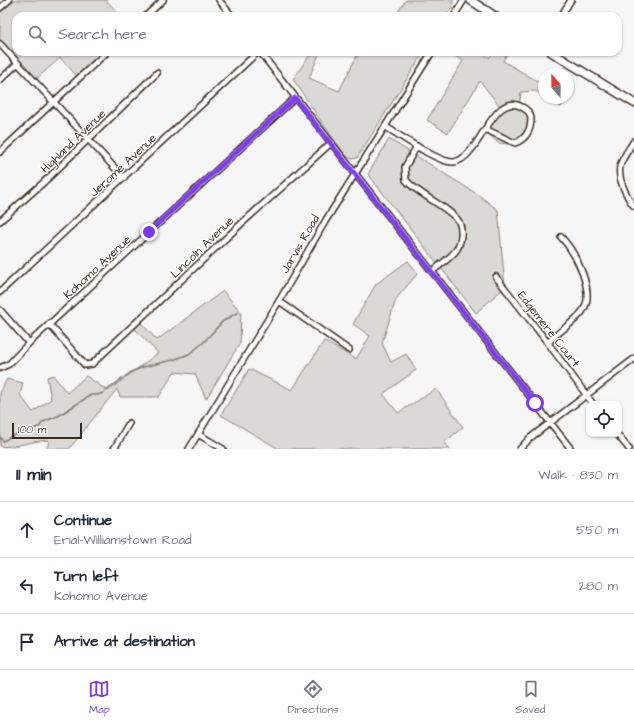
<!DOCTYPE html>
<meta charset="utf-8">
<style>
:root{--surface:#fff;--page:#f2f2f3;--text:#1f2937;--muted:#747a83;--line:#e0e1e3;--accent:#7c3aed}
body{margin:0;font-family:"Architects Daughter",sans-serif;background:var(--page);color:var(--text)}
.controls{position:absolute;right:12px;bottom:12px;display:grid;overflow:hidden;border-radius:8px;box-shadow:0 1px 3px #0004}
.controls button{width:36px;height:36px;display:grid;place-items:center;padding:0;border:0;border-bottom:1px solid var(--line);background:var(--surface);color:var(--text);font:20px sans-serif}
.compass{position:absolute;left:538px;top:68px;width:36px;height:36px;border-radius:50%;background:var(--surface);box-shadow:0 1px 3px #0004;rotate:339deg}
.scale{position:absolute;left:12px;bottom:10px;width:70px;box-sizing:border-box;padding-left:4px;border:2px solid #3b2a1e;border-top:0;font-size:11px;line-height:14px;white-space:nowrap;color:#3b2a1e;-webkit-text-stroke:3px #fff;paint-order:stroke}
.stop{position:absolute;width:12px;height:12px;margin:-9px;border:3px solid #7c3aed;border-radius:50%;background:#fff}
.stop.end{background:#7c3aed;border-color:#fff;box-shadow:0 1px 4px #0008}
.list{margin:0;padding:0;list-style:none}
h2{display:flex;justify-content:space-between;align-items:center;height:52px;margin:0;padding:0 16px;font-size:17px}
h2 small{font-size:13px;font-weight:400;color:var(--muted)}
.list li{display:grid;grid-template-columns:26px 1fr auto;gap:12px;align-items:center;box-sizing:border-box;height:56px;padding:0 16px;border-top:1px solid var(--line)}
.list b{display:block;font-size:15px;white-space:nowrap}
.list p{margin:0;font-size:13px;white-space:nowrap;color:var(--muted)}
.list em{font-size:13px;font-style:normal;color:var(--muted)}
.icon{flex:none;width:22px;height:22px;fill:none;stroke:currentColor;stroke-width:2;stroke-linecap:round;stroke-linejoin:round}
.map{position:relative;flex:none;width:634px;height:449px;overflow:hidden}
.search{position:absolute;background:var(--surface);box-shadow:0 1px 3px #0004;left:12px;right:12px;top:12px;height:44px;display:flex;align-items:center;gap:10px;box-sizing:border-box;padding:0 14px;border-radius:12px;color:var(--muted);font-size:15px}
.sheet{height:220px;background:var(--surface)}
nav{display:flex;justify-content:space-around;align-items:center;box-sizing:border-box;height:56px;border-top:1px solid var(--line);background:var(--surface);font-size:11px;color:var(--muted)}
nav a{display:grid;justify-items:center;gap:2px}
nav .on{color:var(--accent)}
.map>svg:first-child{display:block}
.green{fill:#dbd9d6;stroke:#8b827a}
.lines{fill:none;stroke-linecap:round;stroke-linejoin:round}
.stream{stroke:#847972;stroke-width:1.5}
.minor-casing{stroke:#3b2a1e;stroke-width:8}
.major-casing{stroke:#3b2a1e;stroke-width:10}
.minor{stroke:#fff;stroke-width:5}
.major{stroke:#fff;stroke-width:7}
.route{stroke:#7c3aed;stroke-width:5}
.labels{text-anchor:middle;stroke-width:3;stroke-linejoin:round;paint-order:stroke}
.street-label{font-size:12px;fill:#3b2a1e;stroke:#fff}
</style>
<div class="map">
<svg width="634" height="449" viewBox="0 0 634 449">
<rect width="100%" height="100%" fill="#f7f6f6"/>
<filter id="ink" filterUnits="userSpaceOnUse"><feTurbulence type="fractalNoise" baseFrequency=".025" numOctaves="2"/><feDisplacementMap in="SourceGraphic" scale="8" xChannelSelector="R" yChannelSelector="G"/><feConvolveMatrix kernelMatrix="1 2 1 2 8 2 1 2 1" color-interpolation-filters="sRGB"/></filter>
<g filter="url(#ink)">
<path class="green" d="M9,0h97l15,16h-105v36h91l-28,26 -19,-20 -26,23 -34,-36v-36z
M406,0h47v5l-7,11h-51z
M312,52h8l-11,26 30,13 20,-39h65l-67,106 -5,1 -6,-3 -21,-29 -32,-48z
M449,52h32l8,6 4,-6h15l-5,9 41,24v11l-8,-5 -15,1 -2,16 11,8v13l-12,16 -20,-2 -13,-12 17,-22 -22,-28 -32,52 -21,-13 36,-59z
M547,98h20l-6,9z
M389,139l88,55 21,16 7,77 -29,26 -108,-139z
M408,261l10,12 -22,26 -14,44 9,19 15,-8 10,16 -33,24 15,19 38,-24 27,38 -19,16 7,6h-172l-58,-34 28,-46 43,21 32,-49 32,18 14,-23 -17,-12 23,-40z
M223,291l18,21 -1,31 -34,56 -11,-25 -21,-2 -15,25h-39l-3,-8 -48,60h-22l2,-9c-15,0 -38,9 -49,6v-53l7,-14 16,4 -3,12 13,17 18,-13 -4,-22 6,-2 14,18 19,-17 22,15 50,-38 -26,-27 6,-6 19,20z"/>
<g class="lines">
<path class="stream" d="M0,437l3,4 9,-5 27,-9 4,-5 15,-6 33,-21h6l6,-2 28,-21 12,-5 30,-7 16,-6 14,-11 19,-21 16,-10"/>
<g class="minor-casing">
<path id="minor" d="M219,0l13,16
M0,8l9,-8
M146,16l17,-16
M454,16l10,-16
M561,16l10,-16
M0,44l124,134
M260,52l311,397
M0,80l18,-17
M386,127c13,8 54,37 68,35 26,-3 38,-72 68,-55 5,3 8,5 9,11 0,12 -5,21 -16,25l-30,-14
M634,141c-12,19 -20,26 -10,48 3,6 5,12 10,17
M417,146l-12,21 1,13c12,15 45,28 53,42 4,8 2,20 -2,27 -6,9 -18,16 -25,23
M0,152l107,-100
M0,221l44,-39 113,-109
M496,277l52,66 45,61
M0,292l258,-240
M279,301l70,49
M0,310l29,33
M49,324l36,41 7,-1 149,-140 90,-81
M548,343c10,-12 25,-19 34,-31 15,-19 -7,-60 -21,-75
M0,368l9,-4 20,-21 266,-245
M198,434l25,15
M617,434l12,15
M114,449l15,-26
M189,449l90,-148 47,-81 106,-168
M520,449l10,-11 104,-79"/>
</g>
<g class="major-casing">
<path id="major" d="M470,0l25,16
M551,52l83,51"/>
</g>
<use href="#minor" class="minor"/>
<use href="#major" class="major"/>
</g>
</g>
<g class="lines" filter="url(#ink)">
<path class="route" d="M149,232l146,-134 240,305"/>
</g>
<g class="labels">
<g class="street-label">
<text transform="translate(73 141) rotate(-44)" y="4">Highland Avenue</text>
<text transform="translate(123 165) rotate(-43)" y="4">Jerome Avenue</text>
<text transform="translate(300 244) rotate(-60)" y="4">Jarvis Road</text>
<text transform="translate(202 247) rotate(-44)" y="4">Lincoln Avenue</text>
<text transform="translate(97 267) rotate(-43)" y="4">Kohomo Avenue</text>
<text transform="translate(549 329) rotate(52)" y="4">Edgemere Court</text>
</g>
</g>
</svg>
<div class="controls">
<button><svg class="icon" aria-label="locate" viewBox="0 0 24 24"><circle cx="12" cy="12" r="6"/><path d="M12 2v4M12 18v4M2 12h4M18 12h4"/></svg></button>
</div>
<svg class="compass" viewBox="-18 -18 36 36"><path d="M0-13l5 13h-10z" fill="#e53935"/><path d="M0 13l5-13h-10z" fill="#747a83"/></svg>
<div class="scale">100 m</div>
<div class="stop" style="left:535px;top:403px"></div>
<div class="stop end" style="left:149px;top:232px"></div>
<div class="search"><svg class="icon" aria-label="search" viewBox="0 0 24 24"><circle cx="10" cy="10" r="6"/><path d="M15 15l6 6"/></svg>Search here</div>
</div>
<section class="sheet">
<h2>11 min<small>Walk · 830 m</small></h2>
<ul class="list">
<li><svg class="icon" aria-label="ahead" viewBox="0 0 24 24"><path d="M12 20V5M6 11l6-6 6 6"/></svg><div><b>Continue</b><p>Erial-Williamstown Road</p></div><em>550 m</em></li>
<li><svg class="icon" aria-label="left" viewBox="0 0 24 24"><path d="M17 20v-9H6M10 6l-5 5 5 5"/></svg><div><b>Turn left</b><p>Kohomo Avenue</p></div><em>280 m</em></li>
<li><svg class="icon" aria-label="arrive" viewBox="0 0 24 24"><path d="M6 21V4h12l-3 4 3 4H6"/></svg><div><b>Arrive at destination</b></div></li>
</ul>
</section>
<nav>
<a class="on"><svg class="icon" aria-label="map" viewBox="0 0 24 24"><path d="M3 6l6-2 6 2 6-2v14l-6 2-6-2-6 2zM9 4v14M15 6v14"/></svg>Map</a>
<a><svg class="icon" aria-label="directions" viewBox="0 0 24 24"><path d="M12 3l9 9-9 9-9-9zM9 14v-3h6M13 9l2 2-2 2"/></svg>Directions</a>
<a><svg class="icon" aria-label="saved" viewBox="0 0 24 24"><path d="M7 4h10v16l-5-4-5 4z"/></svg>Saved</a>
</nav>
